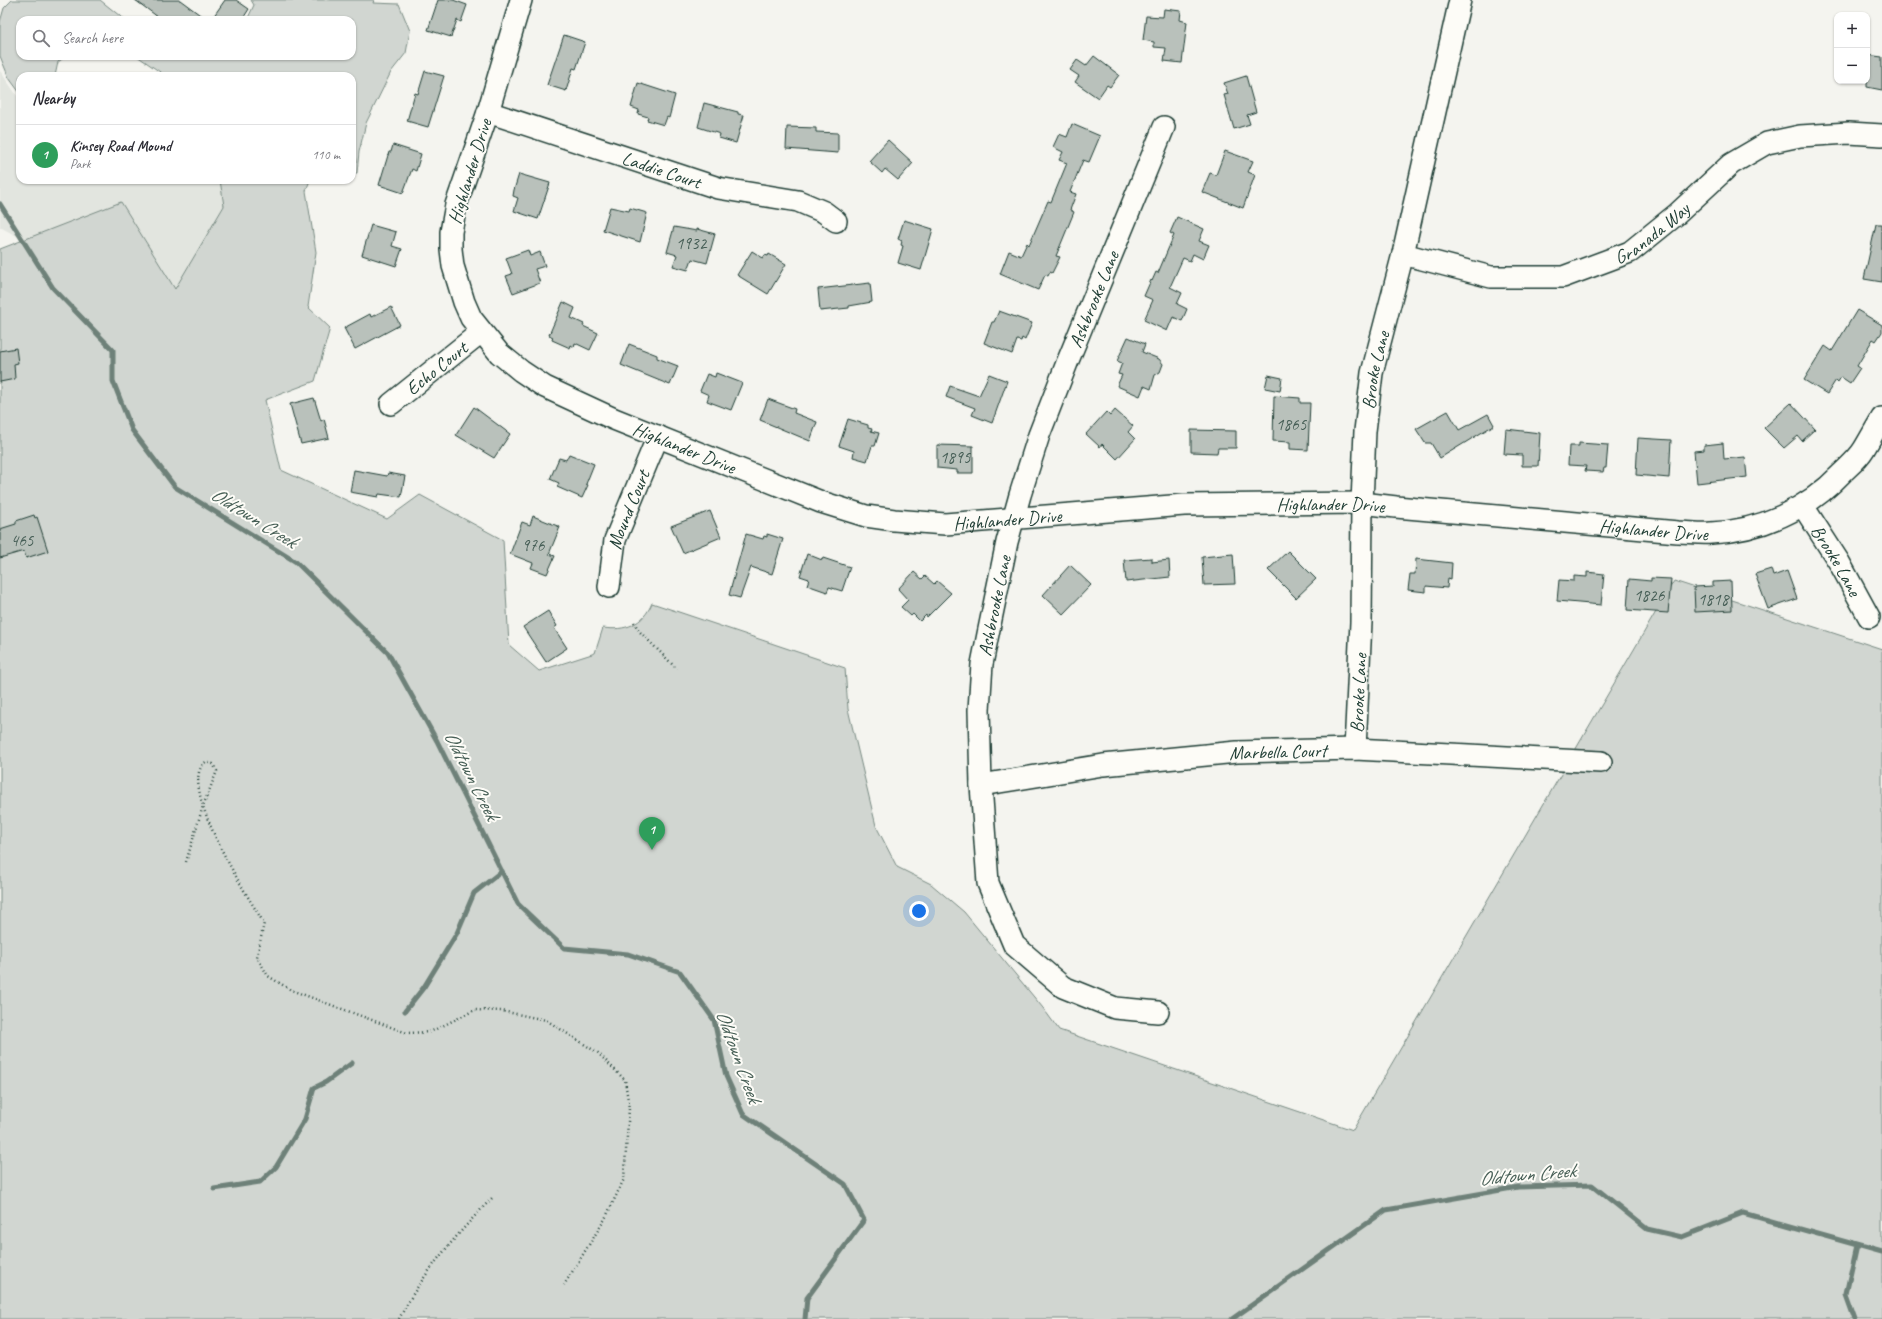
<!DOCTYPE html>
<meta charset="utf-8">
<style>
:root{--surface:#fff;--page:#f7f7f7;--text:#2b2b33;--muted:#7c7c81;--line:#e1e1e2;--accent:#db2777}
body{margin:0;font-family:Caveat,sans-serif;background:var(--page);color:var(--text)}
.controls{position:absolute;right:12px;top:12px;display:grid;overflow:hidden;border-radius:8px;box-shadow:0 1px 3px #0004}
.controls button{width:36px;height:36px;display:grid;place-items:center;padding:0;border:0;border-bottom:1px solid var(--line);background:var(--surface);color:var(--text);font:20px sans-serif}
.you{position:absolute;left:919px;top:911px;width:14px;height:14px;margin:-10px;border:3px solid #fff;border-radius:50%;background:#1a73e8;box-shadow:0 0 0 6px #1a73e833}
.badge{display:grid;place-items:center;width:26px;height:26px;border-radius:50%;background:var(--accent);color:#fff;font-size:13px;font-weight:700}
.pin{position:absolute;translate:-50% -33px;filter:drop-shadow(0 1px 2px #0008)}
.pin::after{content:'';position:absolute;top:21px;width:14px;height:12px;background:inherit;clip-path:polygon(0 0,100% 0,50% 100%)}
.list{margin:0;padding:0;list-style:none}
h2{display:flex;justify-content:space-between;align-items:center;height:52px;margin:0;padding:0 16px;font-size:17px}
h2 small{font-size:13px;font-weight:400;color:var(--muted)}
.list li{display:grid;grid-template-columns:26px 1fr auto;gap:12px;align-items:center;box-sizing:border-box;height:60px;padding:0 16px;border-top:1px solid var(--line)}
.list b{display:block;font-size:15px;white-space:nowrap}
.list p{margin:0;font-size:13px;white-space:nowrap;color:var(--muted)}
.list em{font-size:13px;font-style:normal;color:var(--muted)}
.icon{flex:none;width:22px;height:22px;fill:none;stroke:currentColor;stroke-width:2;stroke-linecap:round;stroke-linejoin:round}
.map{position:relative;flex:none;width:1882px;height:1319px;overflow:hidden}
.search{position:absolute;background:var(--surface);box-shadow:0 1px 3px #0004;left:16px;top:16px;width:340px;height:44px;display:flex;align-items:center;gap:10px;box-sizing:border-box;padding:0 14px;border-radius:12px;color:var(--muted);font-size:15px}
.panel{position:absolute;background:var(--surface);box-shadow:0 1px 3px #0004;left:16px;top:72px;width:340px;height:112px;border-radius:12px}
.map>svg:first-child{display:block}
.built{fill:#e2e5df}
.green{fill:#d1d6d1;stroke:#788a82}
.lines{fill:none;stroke-linecap:round;stroke-linejoin:round}
.stream{stroke:#6e8179;stroke-width:5}
.building{fill:#b9c1bb;stroke:#1f3d34}
.minor-casing{stroke:#1f3d34;stroke-width:24}
.path{stroke:#1f3d34;stroke-width:2.5;stroke-dasharray:1 3;stroke-linecap:butt}
.minor{stroke:#fdfcf7;stroke-width:21}
.labels{text-anchor:middle;stroke-width:4;stroke-linejoin:round;paint-order:stroke}
.number-label{font-size:17px;fill:#465e56}
.street-label{font-size:19px;fill:#1f3d34;stroke:#fdfcf7}
.water-label{font-size:20px;font-style:italic;fill:#475f56;stroke:#fdfcf7}
</style>
<div class="map">
<svg width="1882" height="1319" viewBox="0 0 1882 1319">
<rect width="100%" height="100%" fill="#f4f4ef"/>
<filter id="ink" filterUnits="userSpaceOnUse"><feTurbulence type="fractalNoise" baseFrequency=".025" numOctaves="2"/><feDisplacementMap in="SourceGraphic" scale="8" xChannelSelector="R" yChannelSelector="G"/><feConvolveMatrix kernelMatrix="1 2 1 2 8 2 1 2 1" color-interpolation-filters="sRGB"/></filter>
<g filter="url(#ink)">
<path class="built" d="M0,71l20,29v80h233l-42,160 -211,-113z"/>
<path class="green" d="M12,0h88l25,20h-105v36h46l-8,6 -3,14h-35v17l-11,-15 -9,-22v-34l4,-14z
M251,0h123l-1,3 26,1 11,27 -4,22 -15,19 -25,51 -7,29 -2,21h-5v-97h-186l-29,-20h215v-36h-105l7,-15z
M220,180h90l-4,11 10,61 -8,55 22,21 -15,53 -50,19 16,70 106,49 33,-24 83,45 6,105 30,26 56,-18 8,-25c22,3 40,-3 49,-25l193,65 3,41 28,117 21,41 34,17 33,28 79,96 16,22 294,100 321,-549 208,68v670h-1882v-1070l121,-47 54,87 49,-83z"/>
<g class="lines">
<path class="stream" d="M0,204l53,84 60,62v31l19,49 43,57 121,75 92,91 49,88 81,163 46,44 64,6 52,18 34,48 12,56 17,38 102,70 19,36 -57,78 -2,21
M405,1011l19,-24 33,-54 17,-40 28,-22
M214,1189l46,-7 16,-15 29,-48 9,-31 12,-6 26,-19
M1232,1319l154,-109 132,-23 74,-2 55,44 35,8 61,-24 139,39
M1855,1319l-9,-25 11,-49"/>
</g>
<path class="building" d="M135,0h45l27,20h-45z
M225,0h11l13,9 -7,11h-31z
M438,0h15l14,5 -6,17 -4,-2 -6,17 -23,-7z
M1164,9l17,2 -1,9 7,2 -5,41 -18,-2 2,-13 -12,-1v-5l-11,-2 3,-24 17,1z
M564,35l21,7 -9,27 -3,-1 -7,23 -19,-6z
M1867,55l15,2v33l-15,-3z
M1094,56l25,19 -9,12 -3,-2 -9,13 -23,-16 4,-6 -9,-6 7,-10 9,6z
M425,71l19,5 -16,51 -21,-6 8,-28 3,1z
M1246,76l10,36 -9,3 3,9 -16,5 -10,-34 4,-1 -4,-11z
M638,83l37,12 -6,23 -2,-1 -3,8 -17,-5 1,-3 -10,-3 1,-4 -8,-3z
M704,103l34,9v2l6,1 -8,28 -17,-5 1,-4 -22,-7z
M1072,124l28,12 -11,26 -6,-2 -13,32 6,2 -6,16 4,2 -18,44 4,1 -8,16 -2,-1 -2,4 -3,-1 -7,15 -38,-16 9,-23 12,5 6,-13 2,2 19,-44 3,1 16,-39 -8,-3 4,-8 -10,-5 6,-13 8,3z
M787,127l29,1v4l22,1v20l-52,-4z
M888,140l25,23 -15,17 -13,-11 -3,4 -13,-12z
M393,145l28,9 -5,17 -4,-2 -9,24 -24,-8 10,-33h2z
M1225,151l28,10 -5,11 7,3 -12,33 -41,-16 8,-19 6,2z
M519,174l31,9 -12,36 -24,-8 4,-13 -5,-2 1,-6z
M610,207l19,4 1,-3 17,5 -7,29 -37,-12z
M1177,217l27,12 -5,12 10,4 -6,14 -10,-5 -3,7 -7,-3 -13,29 12,6 -5,11 10,5 -5,12 -9,-4 -6,14 -23,-11 9,-20 -9,-4 7,-16 1,1 4,-9 2,1 16,-38 -4,-2z
M904,220l29,9 -12,41 -23,-7 5,-17 -2,-1 1,-4 -4,-2z
M1876,224h6v58l-18,-3z
M371,225l25,7 -4,14 10,3 -6,17 -34,-11z
M674,227l23,4v-2l18,5 -8,29 -15,-4 -4,11 -15,-4 4,-11 -10,-3z
M528,250l2,6 10,-4 5,14 -10,3 5,14 -27,10 -7,-17 6,-2 -6,-16z
M752,251l11,7 2,-3 3,1 1,-2 17,10 -18,30 -31,-19z
M870,283l2,19 -23,4v2l-29,3 -2,-22z
M563,302l12,6 -4,10 13,6 -1,2 15,7 -8,17 -15,-7 -1,4 -3,-2 -1,3 -18,-8 1,-3 -4,-2z
M391,307l9,18 -45,24 -11,-21 26,-14 1,3z
M1857,310l25,15v7l-6,9 -3,-2 -16,27 3,2 -10,15 -9,-6 -3,5 -2,-2 -9,14 -23,-14 21,-34 7,5z
M999,311l33,12 -7,17 -3,-2 -1,3 -4,-1 -5,14 -28,-11 8,-21h2z
M1128,337l17,7 -3,8 17,7 4,5 -3,8 -5,3 -4,14 -7,-3 -4,10 -23,-10 5,-11 -4,-1 4,-11 -5,-2z
M629,344l28,11v3l21,8 -8,19 -49,-20z
M16,348l2,15 -4,1 1,15 -15,3v-31z
M716,373l26,10 -11,27 -24,-9 2,-6 -9,-4 7,-17 8,3z
M989,374l18,7 -15,42 -20,-8 3,-7 -29,-11 4,-11 29,10z
M1268,375l14,3 -2,13 -15,-3z
M1274,396l26,2v5h10l-2,47 -18,-1v-7l-17,-1z
M314,398l7,23 3,-2 5,19 -28,6 -11,-40z
M768,399l27,10 -1,4 23,9 -7,19 -50,-21z
M1791,403l24,26 -13,12 -4,-5 -14,12 -20,-20z
M474,407l36,27 -16,24 -38,-23z
M1115,410l18,16 -5,6 7,7 -18,20 -15,-15 -2,3 -14,-13 20,-22 4,4z
M1448,411l11,19 29,-16 6,11 -54,33 -9,-15h-6l-9,-14z
M848,419l20,6v3l4,1 -1,2 8,2 -4,13h-3l-5,15 -14,-4 1,-6 -15,-5z
M1506,429l34,4 -2,33h-16v-11l-18,-1z
M1191,430l45,1v17h-18l-1,5 -26,-1z
M1638,438l33,2 -2,38 -33,-3z
M1579,443l29,2 -2,23h-2l-1,4 -18,-1 1,-5 -18,-1 1,-19h10z
M1723,443l1,16 21,-2 2,20 -50,6 -3,-32 10,-1v-5z
M937,445l36,1v27h-16v-3l-20,-2z
M569,454l25,10 -8,20 2,1 -6,13 -25,-11 2,-4 -9,-4 9,-21 7,2z
M354,470l33,6 1,-3 17,3 -4,21 -22,-3 -1,3 -28,-5z
M710,511l11,26 -38,16 -12,-27z
M34,515l1,3 2,-1 11,34 -22,7 -2,-7 -24,7v-29l16,-5v-3z
M533,516l27,11 -11,27 6,2 -8,18 -16,-6 2,-5 -23,-9 12,-32 8,3z
M746,534l17,5 1,-3 3,1v-3l16,5 -11,35 -21,-7 -11,31 -11,-3z
M1288,551l28,28 -20,19 -28,-28z
M807,554l15,6 1,-2 27,9 -8,24 -13,-4 -2,5 -20,-7 2,-6 -9,-3z
M1233,554l2,30 -31,1 -2,-28z
M1152,558v4l17,-2 1,17 -44,5 -2,-22z
M1416,559l36,4 -1,16 -3,-1 -1,10 -21,-2v6l-18,-2 2,-16h5z
M1070,565l21,20 -28,29 -20,-19z
M1771,569l2,7 14,-5 10,28 -29,10 -13,-35z
M914,572l8,7 3,-3 9,8 3,-3 14,12 -24,24 -1,-2 -6,6 -7,-7 -2,2 -10,-9 7,-7 -10,-11z
M1587,572l17,2 -3,31 -44,-4 2,-21 15,1v-5l13,1z
M1651,578l20,1 -3,34 -41,-3 2,-31 22,2z
M1731,581l1,29 -37,2 -1,-25 19,-1v-4z
M548,611l9,15 -3,2 13,20 -21,14 -23,-35z"/>
<g class="lines">
<g class="minor-casing">
<g id="minor">
<path id="s1" d="M521,0l-33,112 -32,93 -5,27v17l2,17 11,36 7,16 28,35 22,18 24,16 69,32 207,83 45,14 28,4 51,4 239,-19 178,-2 34,4 282,25c11,0 22,2 33,1 49,-2 97,-24 130,-59 8,-8 17,-15 23,-25 6,-10 12,-21 18,-31"/>
<path id="s2" d="M488,112l230,76 80,13 26,11 12,9"/>
<path id="s3" d="M1403,254l88,23h72l67,-25 47,-38 54,-50 36,-21 33,-7 49,-3 33,2"/>
<path id="s4" d="M391,404l90,-72"/>
<path id="s5" d="M1803,506l36,56 30,55"/>
<path id="s6" d="M609,587l6,-47 43,-104"/>
<path id="s7" d="M1355,749l6,-127 1,-119 3,-72 7,-58 31,-119 57,-254"/>
<path id="s8" d="M981,785l122,-20 134,-13 118,-3 246,13"/>
<path id="s9" d="M1158,1012l-43,-4 -52,-21 -49,-42 -26,-62 -7,-98 -2,-75 3,-46 6,-30 19,-92 13,-47 19,-60 28,-72 97,-236"/>
</g>
</g>
<path class="path" d="M634,622l5,9 38,38
M186,862l17,-56 14,-35 -4,-7 -7,-2c-32,20 43,137 58,161l-7,34 11,19 23,14 116,43 23,-1 45,-22 27,1 44,9 52,33 27,27 4,28 -5,71 -19,40 -41,66
M399,1319c24,-47 59,-86 95,-123"/>
<use href="#minor" class="minor"/>
</g>
</g>
<g class="labels">
<g class="number-label">
<text x="691" y="249">1932</text>
<text x="1291" y="430">1865</text>
<text x="955" y="463">1895</text>
<text x="22" y="546">465</text>
<text x="533" y="551">976</text>
<text x="1649" y="601">1826</text>
<text x="1713" y="605">1818</text>
</g>
<g class="street-label">
<text dy="7" stroke="none"><textPath href="#s2" startOffset="183">Laddie Court</textPath></text>
<text transform="translate(469 171) rotate(-73)" y="7">Highlander Drive</text>
<text dy="7" stroke="none"><textPath href="#s3" startOffset="263">Granada Way</textPath></text>
<text dy="7" stroke="none"><textPath href="#s9" startOffset="833">Ashbrooke Lane</textPath></text>
<text dy="7" stroke="none"><textPath href="#s4" startOffset="58">Echo Court</textPath></text>
<text dy="7" stroke="none"><textPath href="#s7" startOffset="380">Brooke Lane</textPath></text>
<text dy="7" stroke="none"><textPath href="#s1" startOffset="586">Highlander Drive</textPath></text>
<text dy="7" stroke="none"><textPath href="#s1" startOffset="1246">Highlander Drive</textPath></text>
<text dy="7" stroke="none"><textPath href="#s6" startOffset="80">Mound Court</textPath></text>
<text dy="7" stroke="none"><textPath href="#s1" startOffset="922">Highlander Drive</textPath></text>
<text dy="7" stroke="none"><textPath href="#s1" startOffset="1570">Highlander Drive</textPath></text>
<text dy="7" stroke="none"><textPath href="#s5" startOffset="64">Brooke Lane</textPath></text>
<text dy="7" stroke="none"><textPath href="#s9" startOffset="510">Ashbrooke Lane</textPath></text>
<text dy="7" stroke="none"><textPath href="#s7" startOffset="56">Brooke Lane</textPath></text>
<text dy="7" stroke="none"><textPath href="#s8" startOffset="299">Marbella Court</textPath></text>
</g>
<g class="water-label">
<text transform="translate(254 517) rotate(32)" y="7">Oldtown Creek</text>
<text transform="translate(472 775) rotate(63)" y="7">Oldtown Creek</text>
<text transform="translate(739 1056) rotate(70)" y="7">Oldtown Creek</text>
<text transform="translate(1527 1174) rotate(-5)" y="7">Oldtown Creek</text>
</g>
</g>
</svg>
<div class="controls">
<button>+</button>
<button>−</button>
</div>
<div class="you"></div>
<div class="pin badge" style="left:652px;top:850px;background:#2e9e5b">1</div>
<div class="search"><svg class="icon" aria-label="search" viewBox="0 0 24 24"><circle cx="10" cy="10" r="6"/><path d="M15 15l6 6"/></svg>Search here</div>
<section class="panel">
<h2>Nearby<small></small></h2>
<ul class="list">
<li><span class="badge" style="background:#2e9e5b">1</span><div><b>Kinsey Road Mound</b><p>Park</p></div><em>110 m</em></li>
</ul>
</section>
</div>
